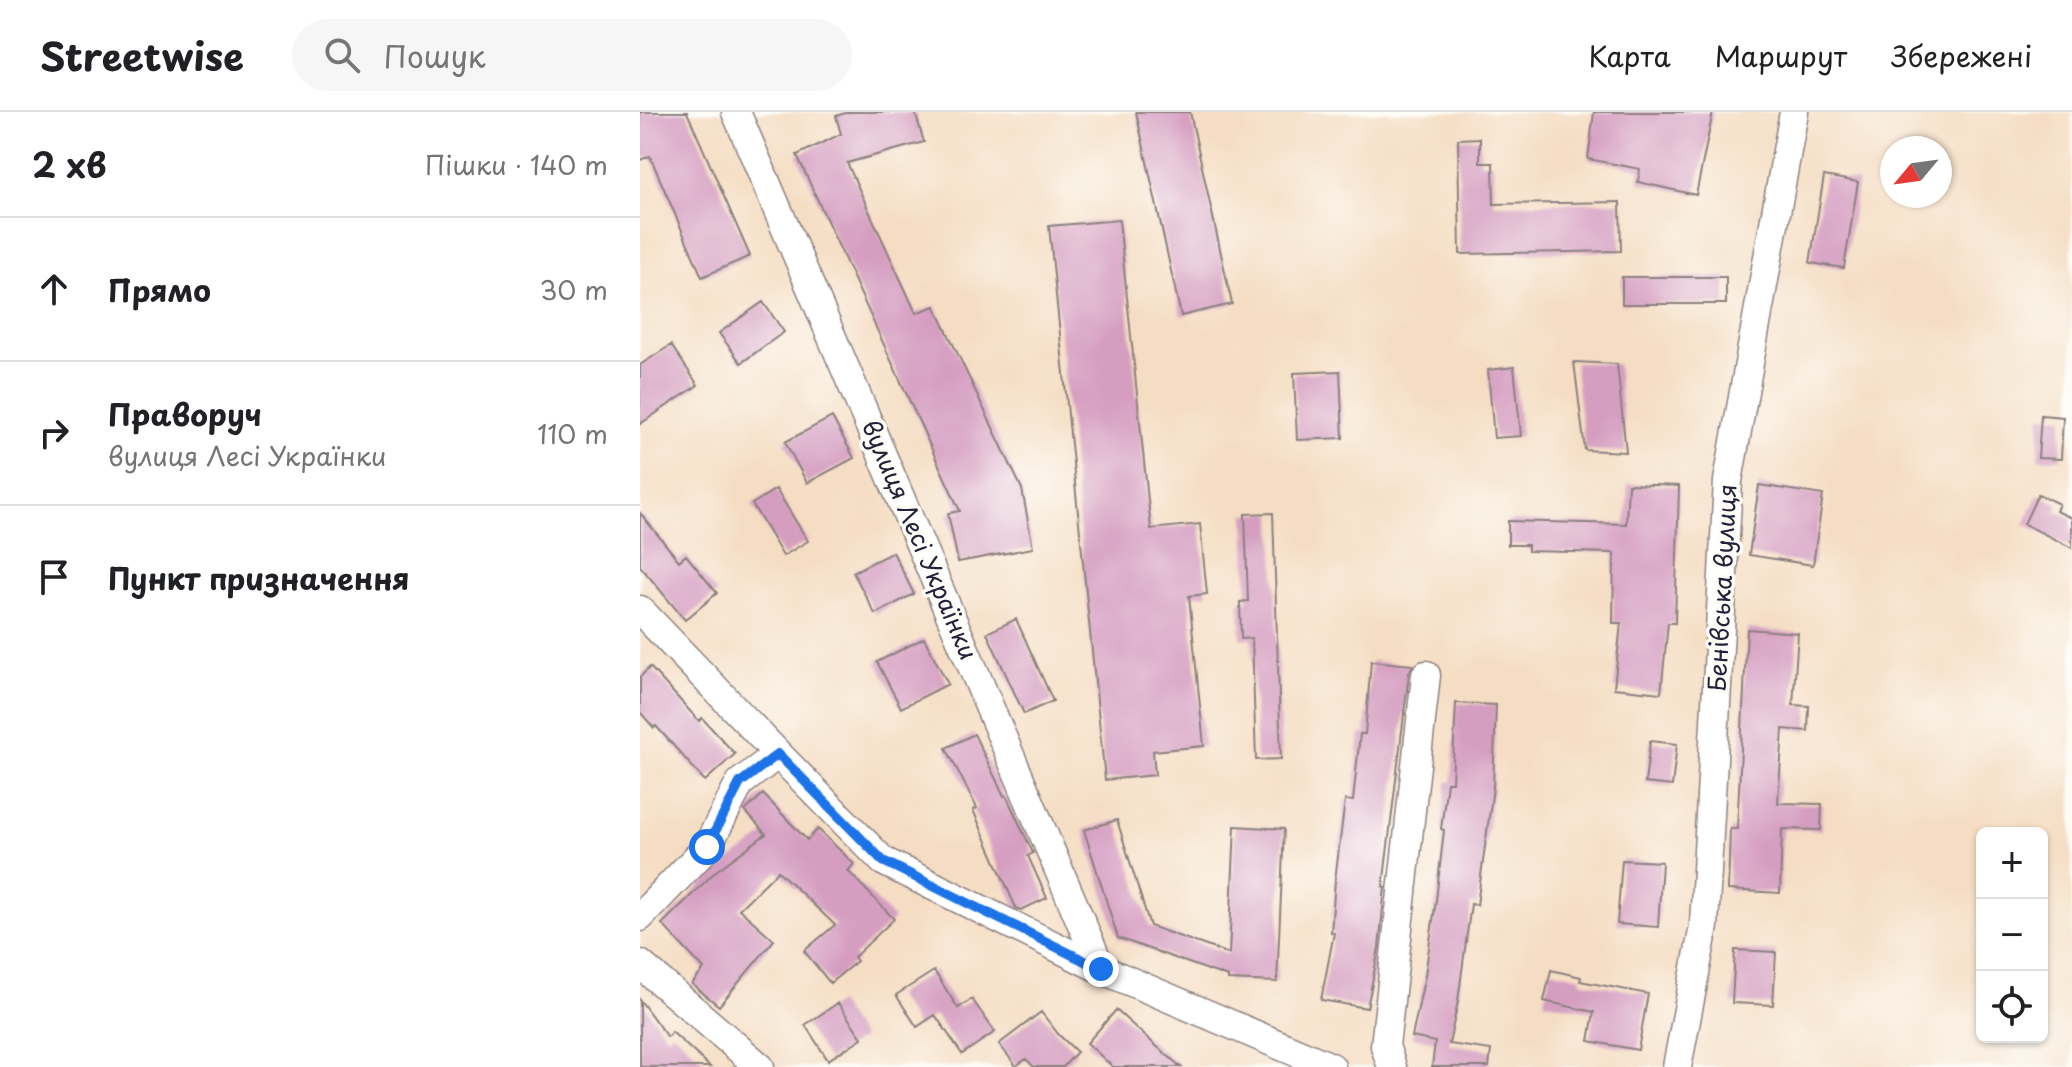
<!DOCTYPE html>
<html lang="uk">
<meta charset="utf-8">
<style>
:root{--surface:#fff;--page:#f6f6f6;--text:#202124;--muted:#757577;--line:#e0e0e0}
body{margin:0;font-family:"Playpen Sans",sans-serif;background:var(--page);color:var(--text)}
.controls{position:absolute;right:24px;bottom:24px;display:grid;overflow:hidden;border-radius:12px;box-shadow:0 2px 6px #0004}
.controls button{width:72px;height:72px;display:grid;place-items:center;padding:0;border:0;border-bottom:2px solid var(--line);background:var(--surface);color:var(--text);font:40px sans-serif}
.compass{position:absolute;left:1240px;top:24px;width:72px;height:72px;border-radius:50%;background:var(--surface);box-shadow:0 2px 6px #0004;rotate:241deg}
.stop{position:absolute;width:24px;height:24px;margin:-18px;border:6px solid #1a73e8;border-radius:50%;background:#fff}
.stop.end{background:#1a73e8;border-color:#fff;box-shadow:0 2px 8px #0008}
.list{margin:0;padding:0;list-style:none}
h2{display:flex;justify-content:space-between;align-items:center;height:104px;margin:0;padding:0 32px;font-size:34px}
h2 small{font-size:26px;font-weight:400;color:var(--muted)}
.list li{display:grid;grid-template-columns:52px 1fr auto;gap:24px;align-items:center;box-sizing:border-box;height:144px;padding:0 32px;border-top:2px solid var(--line)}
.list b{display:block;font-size:30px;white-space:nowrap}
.list p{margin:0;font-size:26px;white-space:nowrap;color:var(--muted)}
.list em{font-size:26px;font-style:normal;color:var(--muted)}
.icon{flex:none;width:44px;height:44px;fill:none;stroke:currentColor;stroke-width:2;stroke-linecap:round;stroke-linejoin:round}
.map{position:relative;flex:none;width:1432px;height:955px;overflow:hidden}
header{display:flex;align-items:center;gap:48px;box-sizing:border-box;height:112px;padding:0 40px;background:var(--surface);border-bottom:2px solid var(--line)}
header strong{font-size:38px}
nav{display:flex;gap:44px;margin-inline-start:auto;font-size:28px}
.search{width:560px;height:72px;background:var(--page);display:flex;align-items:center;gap:20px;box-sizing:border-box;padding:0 28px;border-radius:44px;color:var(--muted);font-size:30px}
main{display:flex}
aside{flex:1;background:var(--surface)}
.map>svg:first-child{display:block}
.building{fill:#d59ec1}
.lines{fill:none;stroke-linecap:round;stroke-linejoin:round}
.minor-casing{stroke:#8c807f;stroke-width:31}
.minor{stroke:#fff;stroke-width:28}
.route{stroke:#1a73e8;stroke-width:10}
.labels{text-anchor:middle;stroke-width:7;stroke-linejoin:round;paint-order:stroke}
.street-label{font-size:24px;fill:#22223b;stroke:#fdfcf7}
</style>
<header>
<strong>Streetwise</strong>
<div class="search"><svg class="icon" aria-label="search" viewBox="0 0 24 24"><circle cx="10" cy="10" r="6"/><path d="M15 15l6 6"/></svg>Пошук</div>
<nav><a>Карта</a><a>Маршрут</a><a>Збережені</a></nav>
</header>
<main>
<aside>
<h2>2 хв<small>Пішки · 140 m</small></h2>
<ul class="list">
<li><svg class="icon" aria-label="ahead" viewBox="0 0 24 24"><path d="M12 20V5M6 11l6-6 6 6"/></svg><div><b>Прямо</b></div><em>30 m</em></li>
<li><svg class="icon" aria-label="right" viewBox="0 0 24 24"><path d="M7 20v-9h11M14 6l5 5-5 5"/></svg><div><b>Праворуч</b><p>вулиця Лесі Українки</p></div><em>110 m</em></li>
<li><svg class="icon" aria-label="arrive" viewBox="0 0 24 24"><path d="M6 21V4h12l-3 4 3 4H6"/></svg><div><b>Пункт призначення</b></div></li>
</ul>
</aside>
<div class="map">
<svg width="1432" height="955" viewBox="0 0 1432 955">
<rect width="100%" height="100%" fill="#fdfcf7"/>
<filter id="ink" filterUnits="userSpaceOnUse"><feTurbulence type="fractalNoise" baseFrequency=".0125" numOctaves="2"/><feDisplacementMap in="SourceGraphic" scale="16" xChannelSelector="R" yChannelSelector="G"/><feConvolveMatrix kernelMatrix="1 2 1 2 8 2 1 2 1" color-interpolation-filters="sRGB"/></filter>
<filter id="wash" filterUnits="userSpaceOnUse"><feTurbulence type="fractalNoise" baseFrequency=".006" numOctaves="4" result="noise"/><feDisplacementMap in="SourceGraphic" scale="32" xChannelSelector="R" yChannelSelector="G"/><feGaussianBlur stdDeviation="1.8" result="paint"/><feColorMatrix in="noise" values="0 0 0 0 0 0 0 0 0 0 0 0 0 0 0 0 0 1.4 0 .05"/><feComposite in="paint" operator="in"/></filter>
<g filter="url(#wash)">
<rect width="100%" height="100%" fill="#f5ddc3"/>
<g id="blocks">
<path class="building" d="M0,0h47l63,144 -48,21 -52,-121 -10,4z
M209,0h66l9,30 -77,21 69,150 19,-7 87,183 11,59 -75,14 -10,-49 12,-2 -163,-356 44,-21 -5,-18z
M496,0h54l42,192 -51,12z
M954,0h119l-17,83 -58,-13 2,-13 -52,-10z
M840,26v25h13l1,41 126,-2 1,49 -161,3 -2,-115z
M1184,64l34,6 -14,86 -34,-5z
M479,108l32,309 49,-5 7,70 -18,2 15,150 -51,5 2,24 -50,5 -56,-554z
M982,165h104v27h-104z
M123,190l21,30 -43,31 -22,-30z
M31,233l27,40 -58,39v-59z
M934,250l43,2 9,88 -41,-2z
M874,255l7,69 -27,2 -6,-68z
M700,259l3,67 -46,2 -3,-67z
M1401,303l22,2 -2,42 -23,-1z
M192,305l22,41 -47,25 -22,-41z
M988,372l51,2 -4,137h-7l-7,70 -47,-5 7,-65h-8l1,-70 -86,-2v-6h-20v-24l118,3z
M1119,373l64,10 -10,70 -64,-10z
M136,377l32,52 -25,15 -31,-52z
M1398,382l21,10 -3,7 16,7v30l-48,-24z
M0,401l39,48 7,-6 31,38 -32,27 -45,-54z
M633,401l8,246 -25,1 -4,-122 -11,1 -1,-37 8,-1 -3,-87z
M253,440l21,42 -39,20 -22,-42z
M376,507l37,82 -29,13 -37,-81z
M1107,517l51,4 -5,72 16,1 -1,25 -25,-2 -5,74 44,1 -1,26 -39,-1 -2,64 -52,-3 2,-61h7z
M284,526l24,46 -47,24 -24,-46z
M731,549l42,4 -4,8 -26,214h2l-6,61 -12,60 -46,-8 13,-67 -3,-1 4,-52 10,-80 8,1 7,-67h5z
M10,555l49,54 3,-3 33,36 -30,27 -49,-55 -2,2 -14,-16v-35z
M816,591l40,2 -3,83 -16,117 -6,-1 -13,97 -9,43 42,6 -2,17h-57l3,-25 -23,-5 13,-62 11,-75 8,-70 -3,-1 6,-47h5z
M334,622l30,62 2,-1 27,58 -5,3 19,42 -26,12 -5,-2 -43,-98 4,-2 -31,-60z
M1010,629l27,3 -5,42 -27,-3z
M123,682l44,46 11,-11 36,35 -6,7 46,48 -40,38 3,4 -27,22 -26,-32 31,-26 -57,-54 -39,38 35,31 -55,66 -27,-22 12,-15 -42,-45 54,-53 50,-37 -21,-23z
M477,708l33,106 79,28 6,-128 49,3 -7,153 -49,-2v-3l-110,-39 -34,-108z
M982,748l40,2 -4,65 -41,-3z
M1095,838l41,2 -3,53 -41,-2z
M911,858l30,7 -1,4 68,13 -10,56 -49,-9 5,-29 -50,-11z
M294,859l24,37 14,-9 23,33 -33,22 -27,-39 -18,12 -21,-32z
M0,888l27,37 5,-5 38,35h-70z
M198,891l24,35 -34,22 -23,-35z
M476,898l38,34 27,23h-68l-26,-24z
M401,900l18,23 18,17 -14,15h-29l-8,-8 -10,7 -17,-22z"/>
</g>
</g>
<g filter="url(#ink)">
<use href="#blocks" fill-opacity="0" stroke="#8c807f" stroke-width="2"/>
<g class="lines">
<g class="minor-casing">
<path id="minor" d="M96,0l365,857
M0,498l138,144 105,107 218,108 230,98
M0,805l67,-70 33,-64 38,-29
M0,852l120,103
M752,955l-7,-21 41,-371
M1037,955l27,-141 24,-445 66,-369"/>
</g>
<use href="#minor" class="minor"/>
</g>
</g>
<g class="lines" filter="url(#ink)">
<path class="route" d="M67,735l33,-64 38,-29 105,107 218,108"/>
</g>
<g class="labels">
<g class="street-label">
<text transform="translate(279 428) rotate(67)" y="8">вулиця Лесі Українки</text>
<text transform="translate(1083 476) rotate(-87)" y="8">Бенівська вулиця</text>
</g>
</g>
</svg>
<div class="controls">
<button>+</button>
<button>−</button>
<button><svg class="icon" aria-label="locate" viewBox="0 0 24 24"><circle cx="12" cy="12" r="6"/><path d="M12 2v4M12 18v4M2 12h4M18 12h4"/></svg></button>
</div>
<svg class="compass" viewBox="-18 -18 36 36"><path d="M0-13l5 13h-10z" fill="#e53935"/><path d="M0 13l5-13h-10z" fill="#757577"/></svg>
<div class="stop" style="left:67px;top:735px"></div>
<div class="stop end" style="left:461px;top:857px"></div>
</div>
</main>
